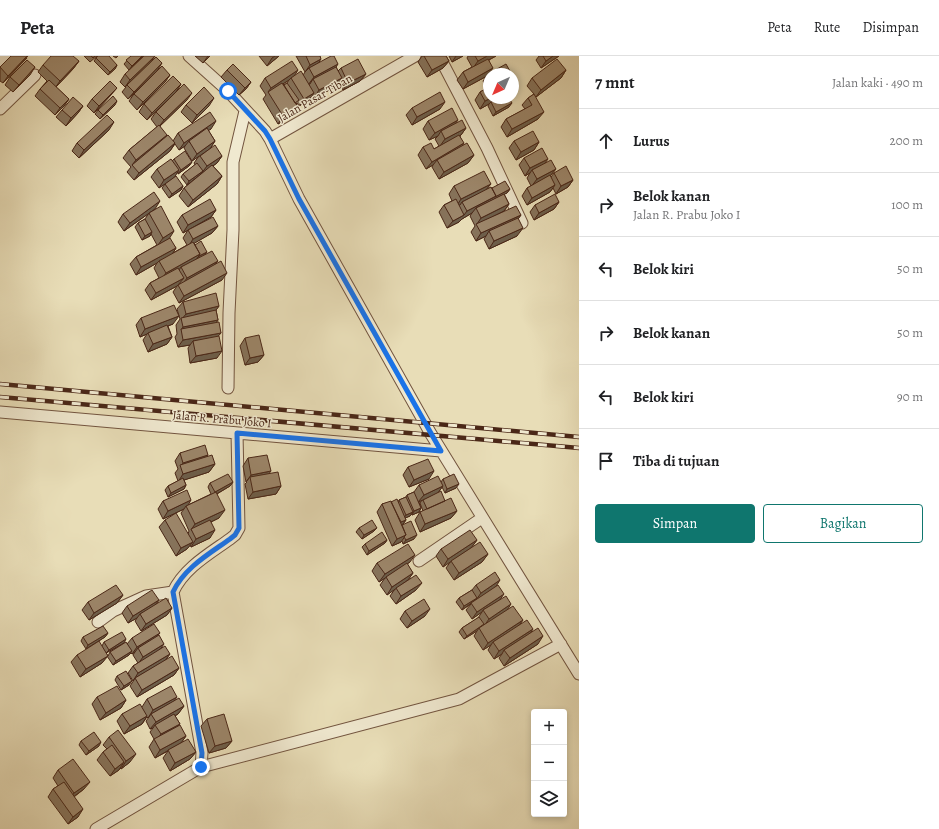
<!DOCTYPE html>
<html lang="id">
<meta charset="utf-8">
<style>
:root{--surface:#fff;--page:#f6f6f6;--text:#202124;--muted:#757577;--line:#e0e0e0;--accent:#0f766e}
body{margin:0;font-family:Alegreya,serif;background:var(--page);color:var(--text)}
.controls{position:absolute;right:12px;bottom:12px;display:grid;overflow:hidden;border-radius:4px;box-shadow:0 2px 6px #0003}
.controls button{width:36px;height:36px;display:grid;place-items:center;padding:0;border:0;border-bottom:1px solid var(--line);background:var(--surface);color:var(--text);font:20px sans-serif}
.compass{position:absolute;left:483px;top:12px;width:36px;height:36px;border-radius:50%;background:var(--surface);box-shadow:0 2px 6px #0003;rotate:224deg}
.stop{position:absolute;width:12px;height:12px;margin:-9px;border:3px solid #1a73e8;border-radius:50%;background:#fff}
.stop.end{background:#1a73e8;border-color:#fff;box-shadow:0 1px 4px #0008}
.list{margin:0;padding:0;list-style:none}
h2{display:flex;justify-content:space-between;align-items:center;height:52px;margin:0;padding:0 16px;font-size:17px}
h2 small{font-size:13px;font-weight:400;color:var(--muted)}
.list li{display:grid;grid-template-columns:26px 1fr auto;gap:12px;align-items:center;box-sizing:border-box;height:64px;padding:0 16px;border-top:1px solid var(--line)}
.list b{display:block;font-size:15px;white-space:nowrap}
.list p{margin:0;font-size:13px;white-space:nowrap;color:var(--muted)}
.list em{font-size:13px;font-style:normal;color:var(--muted)}
.actions{display:flex;gap:8px;padding:12px 16px}
.actions a{flex:1;padding:9px 0;border:1px solid var(--accent);border-radius:4px;text-align:center;font-size:14px;color:var(--accent)}
.actions .main{background:var(--accent);color:#fff}
.icon{flex:none;width:22px;height:22px;fill:none;stroke:currentColor;stroke-width:2;stroke-linecap:round;stroke-linejoin:round}
.map{position:relative;flex:none;width:579px;height:773px;overflow:hidden}
header{display:flex;align-items:center;gap:24px;box-sizing:border-box;height:56px;padding:0 20px;background:var(--surface);border-bottom:1px solid var(--line)}
header strong{font-size:19px}
nav{display:flex;gap:22px;margin-inline-start:auto;font-size:14px}
main{display:flex}
aside{flex:1;background:var(--surface)}
.map>svg:first-child{display:block}
.lines{fill:none;stroke-linecap:round;stroke-linejoin:round}
.street-casing{stroke:#72543f;stroke-width:13}
.street{stroke:#f0e9d0;stroke-width:11}
.rail-casing{stroke:#4a2717;stroke-width:4.5}
.rail{stroke:#f0e9d0;stroke-width:3;stroke-dasharray:9;stroke-linecap:butt}
.wall{fill:#86735b;stroke:#4a2717;fill-rule:evenodd}
.shaded-wall{fill:#6d5e4a;stroke:#4a2717}
.building{fill:#9c866a;stroke:#4a2717}
.route{stroke:#1a73e8;stroke-width:5}
.labels{text-anchor:middle;stroke-width:3;stroke-linejoin:round;paint-order:stroke}
.street-label{font-size:12px;fill:#4a2717;stroke:#f0e9d0}
</style>
<header>
<strong>Peta</strong>
<nav><a>Peta</a><a>Rute</a><a>Disimpan</a></nav>
</header>
<main>
<div class="map">
<svg width="579" height="773" viewBox="0 0 579 773">
<rect width="100%" height="100%" fill="#e8ddb7"/>
<filter id="stains"><feTurbulence type="fractalNoise" baseFrequency=".005" numOctaves="4"/><feColorMatrix values="0 0 0 0 .2 0 0 0 0 .09 0 0 0 0 .02 0 0 0 .5 -.17"/></filter>
<radialGradient id="worn" r=".72"><stop offset=".6" stop-color="#630" stop-opacity="0"/><stop offset="1" stop-color="#630" stop-opacity=".3"/></radialGradient>
<g class="lines">
<g class="street-casing">
<path id="street" d="M189,0l39,35 37,40 5,8 29,60 132,235 148,240
M439,0l48,92 35,75
M0,9l7,-9
M0,53l35,-34
M270,83l145,-83
M228,332l1,-75 4,-83v-68l12,-51
M0,356l441,39
M419,505l63,-43
M98,566l15,-11 33,-15 27,-4
M201,711l258,-68 102,-55
M96,773l105,-62 1,-14 -29,-161c11,-24 36,-38 57,-53l5,-4 4,-7 -2,-95"/>
</g>
<use href="#street" class="street"/>
<g class="rail-casing">
<path id="rail" d="M0,328l579,53
M0,341l579,51"/>
</g>
<use href="#rail" class="rail"/>
</g>
<path class="wall" d="M84,0h13l-7,6z
M113,0h5l-2,2z
M131,0h12l-14,14 -5,-6z
M195,0h15l-7,7z
M259,0h20l-12,10z
M296,0h24l-1,6 17,5 2,4 3,-3 25,6 -6,7 -17,9 -4,-7 -2,3 -23,12 -2,-3 -3,5 -10,6 -2,-3 -1,1 2,3 -5,8 -15,9 -15,-25 3,-4 -6,-9 5,-8 38,-3 2,-3zM289,24l-2,3 -3,2 -1,-1z
M422,0h24l3,5 -6,7 -16,9 -9,-15z
M449,0h14l-11,6z
M468,0h28l-7,4v38l20,9 -16,9 -5,-10 1,-2 -9,5 -5,-9 5,-8 7,-4 -4,-7 4,-5 -24,13 -6,-9 6,-8 9,-5 -5,-9z
M539,0h20l-18,12 -5,-8z
M27,2l-24,25 -3,-2v-14z
M96,2l21,7 -2,4 -7,6 -14,-14z
M79,5l-6,8 -17,18 13,12 -5,7 -9,9 -20,-19 5,-7 7,-8 -9,-9 5,-7z
M227,14l24,12 -5,7 -7,6 -18,-18z
M566,14l-5,8 -25,19 -2,-2 4,24 -31,18 -6,-10 5,-8 19,-10 -3,-4 6,-7 6,-4 -7,-8 5,-8z
M157,15l13,4 -5,7 -28,28 -8,-9 5,-7 -6,5 -6,-7 4,-5h-1l-5,-5 5,-8z
M30,19l-17,17 -8,-7 5,-8z
M181,28l-5,8 -29,28 -8,-8 5,-8z
M111,39l-17,18 -7,-7 5,-7z
M187,44l-27,26 4,13 9,2 5,-8 33,-4 -3,1 7,11 -5,7 12,8 -5,7 -4,3 9,10 -5,8 -29,23 -9,-11 5,-8 15,-13 -12,10 -6,-8 2,-3 12,-9 -1,-2 5,-7 -7,5 -8,-13 1,-2 -6,4 -4,-6 -5,7 -36,29 -7,-8 4,-5 -8,-9 6,-8 28,-23 -6,-8 5,-7z
M115,49l-15,14 -5,-5 3,-4z
M186,49l23,1 -17,17 -11,-11z
M83,50l-5,7 -12,13 -10,-9 6,-7z
M412,52l28,1 -28,16 -6,-10z
M428,65l28,2 10,5 -5,7 -1,1 3,9 11,10 -6,8 -29,16 -7,-12 1,-2 -7,4 -8,-14 5,-8 11,2 5,-3 -4,-7 3,-3 -9,4 -6,-11z
M109,74l-30,28 -7,-7 5,-8z
M514,85l25,1 -5,8 -18,10 -7,-12z
M524,102l21,5 11,6 -6,7 1,1 3,-4 19,7 -5,7 -12,7 -3,-6 -3,4 -23,13 -5,-9 5,-8 4,-2 -4,-8 3,-5 -5,3 -6,-11z
M174,103l18,3 -3,4 -11,8v-2l-19,16 -8,-11 6,-8 15,-8z
M165,128l18,2 -2,4 -12,8 -7,-10z
M491,128l-4,4h5l18,1 -3,4 -3,1 5,10 -5,7 -7,4h24l-3,4 -1,17 -28,13 -5,-10 2,-3 -10,5 -5,-9 4,-6 -5,-10 2,-3 -10,6 -3,3 -12,6 -8,-16 5,-7 8,-4 -3,-7 5,-8z
M559,146l-5,7 -20,11 -4,-8 5,-7z
M155,153l-31,22 -6,-9 5,-8z
M216,154l-5,7 -28,16 -6,-11 5,-7z
M149,157l27,35 -3,5 14,-8 -4,-7 5,-8 30,-4 -6,7 -18,10 1,2 12,7 -2,2 13,7 -3,3 7,16 -43,23 -6,-11 4,-6 -26,14 -6,-10 5,-7 9,-5 -5,-10 3,-5 -21,12 -6,-11 6,-7 21,-12 -6,-11 -1,2 -8,4 -7,-13 3,-4 7,-4z
M183,246l36,4 -3,4 2,10 -2,3 5,10 -3,3 -1,22 -27,5 -2,-15 2,-3 -12,2 -3,-10 2,-3 -1,-9 4,-6 -3,-10z
M141,262l32,6 -5,2 4,11 -5,7 -19,8 -5,-12 4,-6 -7,3 -4,-12z
M245,282l19,17 -6,7 -13,3 -5,-19z
M180,397l27,3 8,8 -6,8 -25,8 2,5 -2,4 -16,8 -3,-7 3,-4 10,-5 -3,-8 3,-4 -3,-8z
M248,402l21,15 12,13 -5,8 -28,5 -3,-15 2,-2h-1l-3,-16z
M408,411l21,12 -20,8 -6,-12z
M443,423l13,9 -11,5 -3,-6 -4,6 7,8 12,10 -6,7 -31,14 -5,-12 5,-8 3,-1 -3,-8 2,-3 -3,2 2,6 -2,4 -7,3 -1,-1 -1,2 -5,2 1,2 -3,4 11,15 -11,5 -1,-3 -1,1 -9,4 -15,-34 5,-8 9,-2h7l1,-2 7,-3 1,-2 7,-3 5,-7 22,-3z
M233,426l-3,4 -13,8 2,24 -8,4 -1,16 -19,9 -1,-2 -3,4 -11,7 -17,-29 6,-7 23,14 1,-3 -8,-18 3,-4 -21,10 -5,-10 5,-8 25,4 23,-11 -3,-7 2,-4z
M359,472h18l-3,3 -12,8 -6,-7z
M387,484l-2,3 -18,12 -5,-8 3,-3z
M477,484l-6,8 17,6 -6,8 -28,18 -8,-12 5,-7 -8,6 -7,-11 5,-7z
M410,506l-3,2 6,9 -5,7 8,10 -20,14 -6,-8 5,-7 -8,6 -7,-10 5,-7 -6,4 -7,-11 5,-8z
M476,529l19,2 5,12 8,10 15,11 -4,5 12,8 7,11 -34,22 -5,-8 3,-4 -8,5 -6,-9 3,-5 -8,5 -9,-14 3,-5 -13,8 -5,-7 3,-4 16,-10 4,-6 -10,7 -6,-9 5,-6 -9,6 -6,-8 3,-4 13,-8z
M123,539l-6,8 -28,17 -7,-10 6,-8z
M159,544l-3,4 16,4 -5,7 -26,16 -6,-10 2,-3 -9,5 -6,-10 5,-7z
M405,555l20,5 -18,12 -7,-9z
M108,577l-3,4 -19,12 -5,-8 2,-4z
M157,580l4,13 9,5 -5,6 14,8 -5,7 -37,22 -7,-11 4,-6 -1,1 -5,-8 5,-7 5,-3 -5,-8 2,-3 -3,2 -1,-1 -2,2 -16,10 -6,-9 -5,7 -22,14 -9,-15 6,-7 25,-9 2,-4 20,1 -18,10 2,3 2,-4 17,-8 5,-6z
M117,620l12,9 -8,5 -6,-10z
M97,641l29,3 -5,8 -21,12 -8,-16z
M147,643l27,2 10,5 -6,8 -3,2 5,8 -2,2 8,10 -5,7 15,9 -6,7 -20,12 -7,-13 5,-7 -13,7 -6,-11 5,-8 -4,-7 3,-4 -3,1 -4,-8 3,-4 -1,1 -1,-1 -5,7 -18,10 -7,-13 5,-7 20,-7z
M207,663l25,22 -6,7 -17,5 -8,-27z
M109,681l21,25 -9,7 -1,-1 -1,2 -9,6 -13,-16 6,-8 4,-3 -4,-4z
M81,685l18,5 -13,9 -7,-10z
M58,714l26,19 -10,8 4,20 -10,7 -20,-27 5,-8 5,-3 -5,-8z"/>
<path class="shaded-wall" d="M27,0h1l-25,27 5,-7z
M142,0h1l-14,14 3,-4z
M155,0l-5,7 -25,24 5,-7z
M208,0h2l-7,7z
M275,0h4l-12,10 5,-8z
M456,0h7l-11,6z
M487,0h9l-23,12 5,-7z
M553,0h6l-18,12 5,-7z
M321,3l-5,8 -7,1 -4,4 5,-7z
M79,5l-6,8 -18,19 5,-7z
M449,5l-6,7 -16,9 5,-7z
M162,7l-5,8 -29,28 6,-7z
M338,8l-5,8 -20,7 -3,5 -2,1 6,-8z
M117,9l-2,4 -7,6 2,-3z
M35,11l-5,8 -17,17 6,-7z
M493,12l-6,8 -24,13 5,-7z
M298,14l-5,8h-2l-2,2 -20,13 -1,-1 3,-4z
M566,14l-5,8 -25,19 5,-7z
M366,18l-6,7 -17,9 5,-7z
M170,19l-5,7 -28,28 6,-8z
M342,22l-5,8 -23,12 5,-8z
M251,26l-5,7 -7,6 6,-7z
M181,28l-5,8 -29,28 5,-7z
M117,32l-6,7 -17,18 5,-7z
M192,37l-5,7 -29,28 6,-8z
M314,37l-5,7 -10,6 5,-7z
M214,42l-5,8 -17,17 5,-8z
M491,42h8l-8,4 -2,2 -9,5 5,-8z
M69,43l-5,7 -9,9 5,-7z
M117,45l-2,4 -15,14 3,-4z
M445,46l-5,7 -28,16 5,-8z
M512,47l-3,4 -16,9 3,-4z
M83,50l-5,7 -12,13 5,-8z
M298,51l-5,8 -15,9 5,-8z
M544,56l-6,7 -31,18 5,-8z
M458,64l-5,7 -12,4 -3,5 -9,4 6,-7z
M216,65l-5,8 -21,14 -1,-2 -4,5 -6,4 5,-7z
M114,66l-5,8 -30,28 5,-8z
M466,72l-5,7 -21,11 5,-7z
M167,79l-5,7 -30,23 4,-5z
M215,85l-5,8 -18,12 5,-7z
M539,86l-5,8 -18,10 5,-8z
M175,87l-5,8 -36,29 5,-7z
M464,87l-5,8 -22,9 -4,5 -7,4 6,-7z
M474,99l-6,8 -29,16 5,-7z
M222,100l-5,7 -16,11 6,-8z
M548,103l-5,7 -11,4 -2,3 -5,3 5,-8z
M192,106l-3,4 -11,8 3,-4z
M556,113l-6,7 -19,11 6,-8z
M179,114l-5,8 -15,10 5,-8z
M203,115l-3,4 -13,10 2,-4z
M222,120l-5,8 -29,23 5,-7z
M573,124l-5,7 -12,7 5,-8z
M491,128l-6,7 -23,11 -2,3 -4,2 5,-8z
M555,129l-5,7 -23,13 5,-7z
M183,130l-2,4 -12,8 3,-4z
M510,133l-3,4 -31,15 -4,5 -10,6 -3,3 -12,6 6,-7 11,-6 3,-4z
M160,145l-5,8 -31,22 6,-8z
M559,146l-5,7 -20,11 5,-7z
M509,148l-5,7 -27,14v-1l4,-6z
M216,154l-5,7 -28,16 5,-8z
M521,159l-6,8 -26,8 -3,5 -10,5 5,-8z
M218,170l-6,7 -24,14 5,-8z
M523,172l-6,8 -28,13 5,-8z
M174,175l-5,8 -11,6 5,-7z
M152,176l-2,4 -8,4 3,-4z
M176,192l-5,8 -12,5 -2,2 -21,12 5,-8z
M207,196l-3,4 -8,4 3,-4z
M200,198l-5,8 -14,5 -2,3 -18,10 5,-7z
M218,205l-6,7 -30,17 5,-7z
M227,217l-5,7 -43,23 5,-7z
M184,222l-6,7 -1,1 -26,14 5,-7z
M219,250l-5,7 -33,7 5,-6z
M179,260l-6,8 -24,9h-1l-1,1 -7,3 5,-8z
M218,264l-5,7 -32,3 2,-3z
M221,277l-6,7 -22,1 -3,4 -12,2 5,-7z
M172,281l-5,7 -19,8 5,-8z
M222,295l-5,7 -27,5 6,-7z
M264,299l-6,7 -13,3 5,-7z
M208,399l-5,8 -22,4 2,-4z
M215,408l-6,8 -31,10 5,-8z
M271,415l-6,8 -15,-2 -4,5 5,-7z
M434,415l-5,8 -20,8 5,-7z
M233,426l-3,4 -17,10 2,-4z
M459,428l-3,4 -11,5 2,-4z
M186,429l-2,4 -16,8 3,-4z
M281,430l-5,8 -28,5 5,-7z
M443,430l-6,8 -14,6 -5,2 6,-7z
M191,444l-4,7 -1,-1 -2,3 -21,10 5,-8z
M421,452l-2,4 -7,3 2,-4z
M225,454l-6,8 -27,13 -1,-1 4,-6z
M457,455l-6,7 -31,14 5,-8z
M413,456l-3,4 -7,3 3,-4z
M406,464l-3,4 -6,3 2,-4z
M377,472l-3,3 -12,8 2,-4z
M215,474l-5,8 -19,9 5,-8z
M406,479l-5,7 -9,4 5,-7z
M417,479l-3,4 -11,5 3,-4z
M387,484l-2,3 -18,12 2,-4z
M477,484l-6,8 -28,19 5,-8z
M193,486l-6,7 -11,7 5,-8z
M488,498l-6,8 -28,18 5,-7z
M415,499l-5,7 -31,20 6,-8z
M413,517l-5,7 -21,15 5,-8z
M500,524l-5,8 -19,12 5,-7z
M422,527l-6,7 -20,14 5,-8z
M504,538l-5,7 -16,9 -1,2 -10,7 5,-7z
M123,539l-6,8 -28,17 5,-7z
M477,542l-3,3 -12,9 2,-4z
M159,544l-6,8 -13,6 -3,4 -9,5 5,-7z
M511,548l-5,8 -22,14 5,-7z
M172,552l-5,7 -26,16 5,-7z
M430,553l-5,7 -18,12 5,-7z
M523,564l-6,8 -24,14 -2,3 -8,5 5,-7z
M484,568l-5,4 -2,3 -13,8 3,-3z
M533,573l-5,8 -24,13 -2,4 -8,5 5,-8z
M108,577l-3,4 -19,12 2,-4z
M160,577l-6,7 -16,8 -3,4 -3,2 5,-7z
M543,580l-5,8 -34,22 6,-8z
M126,583l-2,4 -18,10 3,-3z
M164,588l-5,7 -21,13 5,-7z
M132,595l-3,4 -16,10 3,-4z
M170,598l-6,8 -29,16 -2,3 5,-8z
M108,600l-6,7 -22,14 6,-8z
M179,612l-5,7 -37,22 5,-7z
M132,625l-3,4 -8,5 3,-4z
M177,641l-5,7 -21,10 -2,3 -1,1 5,-8z
M126,644l-5,8 -21,12 6,-7z
M184,650l-6,8 -22,12 -1,-1 -2,3 -3,1 6,-7z
M147,660l-5,8 -18,10 6,-8z
M180,668l-6,7 -19,11 6,-8z
M186,680l-5,7 -26,15 5,-8z
M232,685l-6,7 -17,5 6,-7z
M101,686l-2,4 -13,9 3,-4z
M196,696l-6,7 -20,12 5,-8z
M136,698l-6,8 -9,7 5,-8z
M124,706l-5,8 -9,6 5,-7z
M90,726l-6,7 -15,11 5,-7z
M83,753l-5,8 -10,7 5,-7z"/>
<path class="building" d="M11,0h16l-19,20 -8,-9z
M51,0h22l6,5 -19,20 -17,-16z
M91,0h4l-2,2z
M98,0h11l8,9 -7,7 -14,-14z
M131,0h11l-10,10 -6,-6z
M144,0h11l-25,24 -5,-6z
M306,0h14l1,3 -11,6z
M331,0h3l4,8 -24,13 -5,-9z
M424,0h22l3,5 -17,9z
M475,0h12l-9,5z
M543,0h10l-7,5z
M156,1l6,6 -28,29 -7,-7z
M358,3l8,15 -18,9 -7,-15z
M488,3l5,9 -25,14 -5,-10z
M557,3l9,11 -25,20 -9,-12z
M27,4l8,7 -16,18 -9,-8z
M292,5l6,9 -27,18 -6,-10z
M233,8l18,18 -6,6 -18,-18z
M506,8l5,9 -1,1h-21v1l-1,-1z
M162,10l8,9 -27,27 -9,-8z
M336,11l6,11 -23,12 -6,-11z
M301,15l13,22 -10,6 -13,-21z
M173,20l8,8 -29,29 -8,-9z
M49,24l20,19 -9,9 -20,-19z
M110,25l7,7 -18,18 -7,-7z
M282,27l16,24 -15,9 -15,-24z
M287,27l12,17 -4,3 -11,-18z
M184,28l8,9 -28,27 -8,-8z
M204,31l10,11 -17,17 -11,-10z
M489,31v11h2l-6,3 -5,-9z
M440,36l5,10 -28,15 -5,-9z
M534,38l10,18 -32,17 -6,-10 26,-14 -4,-7z
M113,40l4,5 -14,14 -5,-5z
M73,41l10,9 -12,12 -9,-8z
M498,42h11l3,5 -16,9 -5,-10z
M452,52l6,12 -23,13 -7,-12z
M210,56l6,9 -32,22 -6,-10z
M107,59l7,7 -30,28 -7,-7z
M462,64l4,8 -21,11 -4,-8z
M159,69l8,10 -31,25 -7,-10z
M207,72l8,13 -18,13 -8,-13z
M533,75l6,11 -18,10 -7,-11z
M168,79l7,8 -36,30 -7,-8z
M459,79l5,8 -32,19 -9,-15 8,-4 3,6z
M467,87l7,12 -30,17 -7,-12z
M215,89l7,11 -15,10 -7,-10z
M542,92l6,11 -18,9 -6,-10z
M185,95l7,11 -11,8 -7,-11z
M171,103l8,11 -15,10 -7,-11z
M551,104l5,9 -19,10 -5,-9z
M197,107l6,8 -14,10 -6,-7z
M212,109l10,11 -29,24 -9,-12z
M566,110l7,14 -12,6 -7,-13z
M484,115l7,13 -30,15 -7,-13z
M550,119l5,10 -23,13 -5,-10z
M176,120l7,10 -11,8 -7,-10z
M505,125l5,8 -15,8 1,-1 -4,-8z
M491,131l5,9 -29,15 -5,-9z
M154,136l6,9 -30,22 -7,-9z
M504,138l5,10 -28,14 -5,-10z
M555,138l4,8 -20,11 -4,-8z
M210,143l6,11 -28,15 -6,-10z
M456,143l8,16 -11,6 -9,-16z
M161,150l13,25 -11,7 -14,-25z
M516,150l5,9 -40,18 -5,-9z
M213,161l5,9 -25,13 -5,-9z
M518,162l5,10 -29,13 -5,-10z
M145,163l7,13 -7,4 -7,-13z
M170,182l6,10 -35,19 -5,-10z
M201,185l6,11 -8,4 1,-2 -5,-9z
M193,186l7,12 -34,19 -7,-12z
M212,195l6,10 -31,17 -6,-11z
M221,205l6,12 -43,23 -6,-11z
M178,212l6,10 -28,15 -6,-10z
M216,237l3,13 -33,8 -3,-12z
M174,249l5,11 -34,13 -4,-11z
M216,254l2,10 -35,7 -2,-9z
M219,266l2,11 -38,7 -2,-11z
M167,269l5,12 -19,7 -5,-11z
M259,279l5,20 -14,3 -5,-20z
M219,280l3,15 -26,5 -3,-15z
M205,389l3,10 -25,8 -3,-10z
M212,399l3,9 -32,10 -3,-9z
M267,399l4,16 -20,4 -3,-17z
M428,403l6,12 -20,9 -6,-13z
M278,416l3,14 -28,6 -3,-15z
M228,418l5,8 -18,10 -5,-9z
M454,418l5,10 -12,5 -4,-10z
M438,420l5,10 -19,9 -5,-10z
M183,422l3,7 -15,8 -3,-7z
M187,434l4,10 -23,11 -5,-10z
M441,435l4,10 -18,8 -4,-9z
M216,436l9,18 -30,14 -9,-18z
M414,436l7,16 -7,3 -7,-16z
M406,441l7,15 -7,3 -7,-15z
M451,442l6,13 -32,13 -5,-12z
M397,443l9,21 -5,2 -10,-20z
M391,445l15,34 -9,4 -15,-35z
M176,457l17,29 -12,6 -16,-28z
M210,464l5,10 -19,9 -5,-10z
M372,464l5,8 -13,7 -5,-7z
M411,465l6,14 -11,5 -2,-3 2,-2 -4,-10z
M470,474l7,10 -29,19 -7,-10z
M382,476l5,8 -18,11 -4,-7z
M480,486l8,12 -29,19 -8,-12z
M408,488l7,11 -30,19 -8,-11z
M407,507l6,10 -21,14 -6,-10z
M495,516l5,8 -19,13 -5,-8z
M416,519l6,8 -21,13 -5,-8z
M116,529l7,10 -29,18 -6,-11z
M498,529l6,9 -27,18 -6,-9z
M152,534l7,10 -26,16 -6,-10z
M472,534l5,8 -13,8 -5,-8z
M506,540l5,8 -22,15 -6,-9z
M166,542l6,10 -26,16 -6,-10z
M424,543l6,10 -18,12 -7,-10z
M513,550l10,14 -35,23 -9,-15z
M479,561l5,7 -17,12 -5,-8z
M527,564l6,9 -34,22 -6,-9z
M154,568l6,9 -23,14 -5,-9z
M103,570l5,7 -20,12 -5,-8z
M538,572l5,8 -33,22 -6,-8z
M122,576l4,7 -17,11 -5,-8z
M159,579l5,9 -21,13 -5,-9z
M99,585l9,15 -22,13 -9,-14z
M126,586l6,9 -16,10 -6,-9z
M165,590l5,8 -32,19 -5,-7z
M172,600l7,12 -37,22 -7,-12z
M126,615l6,10 -8,5 -7,-10z
M117,630l9,14 -20,13 -9,-16z
M171,630l6,11 -24,13 -6,-11z
M179,642l5,8 -28,16 -5,-8z
M140,648l7,12 -17,10 -8,-12z
M174,658l6,10 -19,10 -6,-9z
M224,658l8,27 -17,5 -8,-27z
M180,669l6,11 -26,14 -6,-11z
M118,674l18,24 -10,7 -17,-24z
M94,676l7,10 -12,9 -8,-10z
M188,683l8,13 -21,11 -7,-13z
M112,689l12,17 -9,7 -12,-17z
M73,703l17,23 -16,11 -16,-23z
M64,726l19,27 -10,8 -20,-28z"/>
<g class="lines">
<path class="route" d="M201,711l1,-14 -29,-161c11,-24 36,-38 57,-53l5,-4 4,-7 -2,-95 204,18 -142,-252 -29,-60 -5,-8 -37,-40"/>
</g>
<g class="labels">
<g class="street-label">
<text transform="translate(315 42) rotate(-30)" y="4">Jalan Pasar Tiban</text>
<text transform="translate(222 363) rotate(5)" y="4">Jalan R. Prabu Joko I</text>
</g>
</g>
<rect width="100%" height="100%" filter="url(#stains)"/>
<rect width="100%" height="100%" fill="url(#worn)"/>
</svg>
<div class="controls">
<button>+</button>
<button>−</button>
<button><svg class="icon" aria-label="layers" viewBox="0 0 24 24"><path d="M12 4l9 5-9 5-9-5zM3 14l9 5 9-5"/></svg></button>
</div>
<svg class="compass" viewBox="-18 -18 36 36"><path d="M0-13l5 13h-10z" fill="#e53935"/><path d="M0 13l5-13h-10z" fill="#757577"/></svg>
<div class="stop" style="left:228px;top:35px"></div>
<div class="stop end" style="left:201px;top:711px"></div>
</div>
<aside>
<h2>7 mnt<small>Jalan kaki · 490 m</small></h2>
<ul class="list">
<li><svg class="icon" aria-label="ahead" viewBox="0 0 24 24"><path d="M12 20V5M6 11l6-6 6 6"/></svg><div><b>Lurus</b></div><em>200 m</em></li>
<li><svg class="icon" aria-label="right" viewBox="0 0 24 24"><path d="M7 20v-9h11M14 6l5 5-5 5"/></svg><div><b>Belok kanan</b><p>Jalan R. Prabu Joko I</p></div><em>100 m</em></li>
<li><svg class="icon" aria-label="left" viewBox="0 0 24 24"><path d="M17 20v-9H6M10 6l-5 5 5 5"/></svg><div><b>Belok kiri</b></div><em>50 m</em></li>
<li><svg class="icon" aria-label="right" viewBox="0 0 24 24"><path d="M7 20v-9h11M14 6l5 5-5 5"/></svg><div><b>Belok kanan</b></div><em>50 m</em></li>
<li><svg class="icon" aria-label="left" viewBox="0 0 24 24"><path d="M17 20v-9H6M10 6l-5 5 5 5"/></svg><div><b>Belok kiri</b></div><em>90 m</em></li>
<li><svg class="icon" aria-label="arrive" viewBox="0 0 24 24"><path d="M6 21V4h12l-3 4 3 4H6"/></svg><div><b>Tiba di tujuan</b></div></li>
</ul>
<div class="actions"><a class="main">Simpan</a><a>Bagikan</a></div>
</aside>
</main>
